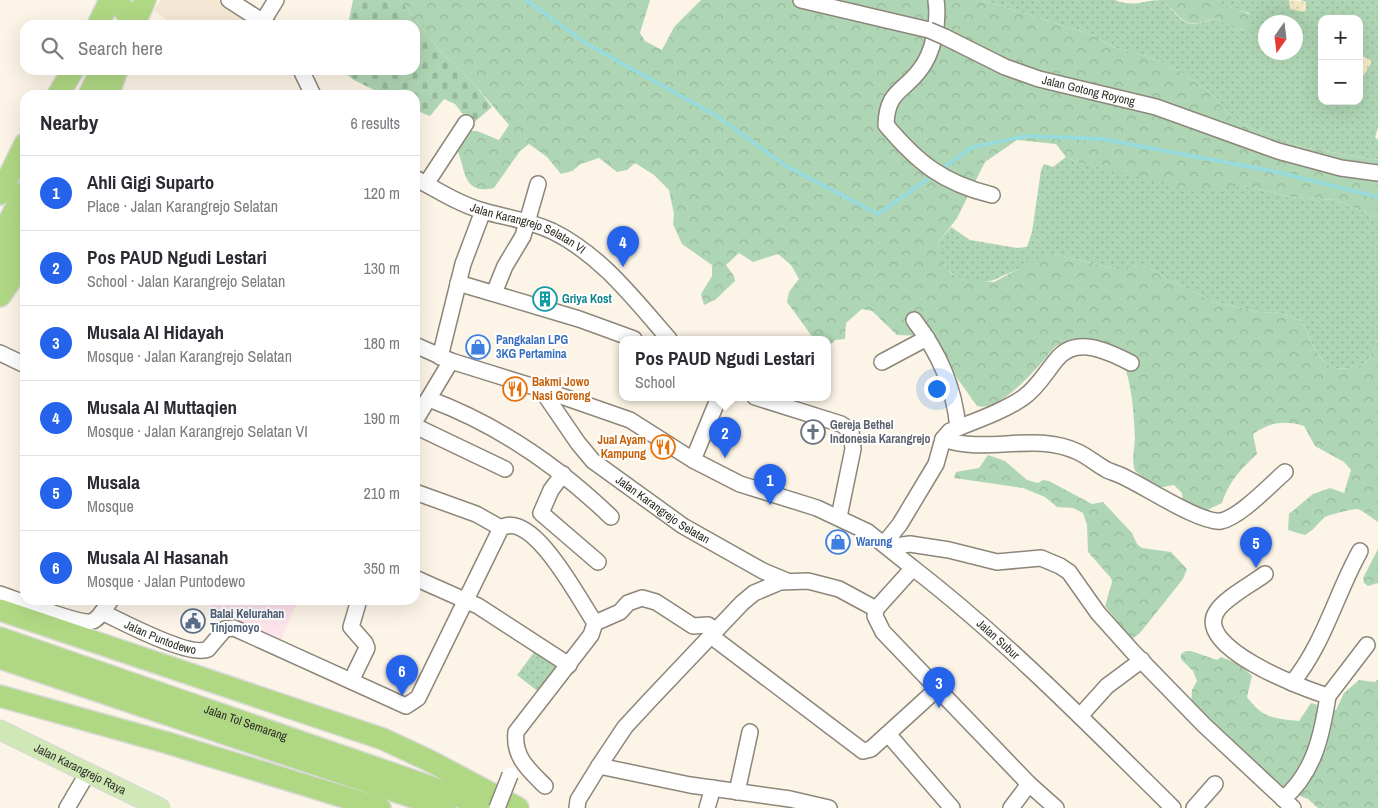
<!DOCTYPE html>
<meta charset="utf-8">
<style>
:root{--surface:#fff;--page:#f2f2f3;--text:#2b2b33;--muted:#7c7c81;--line:#e1e1e2;--accent:#2563eb}
body{margin:0;font-family:"Archivo Narrow",sans-serif;background:var(--page);color:var(--text)}
.controls{position:absolute;right:15px;top:15px;display:grid;overflow:hidden;border-radius:10px;box-shadow:0 5px 20px #0002}
.controls button{width:45px;height:45px;display:grid;place-items:center;padding:0;border:0;border-bottom:1px solid var(--line);background:var(--surface);color:var(--text);font:25px sans-serif}
.compass{position:absolute;left:1258px;top:15px;width:45px;height:45px;border-radius:50%;background:var(--surface);box-shadow:0 5px 20px #0002;rotate:194deg}
.you{position:absolute;left:936px;top:388px;width:18px;height:18px;margin:-12px;border:4px solid #fff;border-radius:50%;background:#1a73e8;box-shadow:0 0 0 8px #1a73e833}
.badge{display:grid;place-items:center;width:32px;height:32px;border-radius:50%;background:var(--accent);color:#fff;font-size:16px;font-weight:700}
.pin{position:absolute;translate:-50% -41px;filter:drop-shadow(0 1px 2px #0008)}
.pin::after{content:'';position:absolute;top:26px;width:18px;height:15px;background:inherit;clip-path:polygon(0 0,100% 0,50% 100%)}
.popup{position:absolute;left:619px;top:336px;width:212px;height:65px;box-sizing:border-box;display:grid;place-content:center;border-radius:10px;background:var(--surface);filter:drop-shadow(0 1px 4px #0005);font-size:16px;white-space:nowrap;color:var(--muted)}
.popup b{font-size:19px;color:var(--text)}
.popup::after{content:'';position:absolute;left:50%;top:100%;margin-left:-10px;border:10px solid transparent;border-top-color:var(--surface)}
.list{margin:0;padding:0;list-style:none}
h2{display:flex;justify-content:space-between;align-items:center;height:65px;margin:0;padding:0 20px;font-size:21px}
h2 small{font-size:16px;font-weight:400;color:var(--muted)}
.list li{display:grid;grid-template-columns:32px 1fr auto;gap:15px;align-items:center;box-sizing:border-box;height:75px;padding:0 20px;border-top:1px solid var(--line)}
.list b{display:block;font-size:19px;white-space:nowrap}
.list p{margin:0;font-size:16px;white-space:nowrap;color:var(--muted)}
.list em{font-size:16px;font-style:normal;color:var(--muted)}
.icon{flex:none;width:28px;height:28px;fill:none;stroke:currentColor;stroke-width:2;stroke-linecap:round;stroke-linejoin:round}
.map{position:relative;flex:none;width:1378px;height:808px;overflow:hidden}
.search{position:absolute;background:var(--surface);box-shadow:0 5px 20px #0002;left:20px;top:20px;width:400px;height:55px;display:flex;align-items:center;gap:12px;box-sizing:border-box;padding:0 18px;border-radius:15px;color:var(--muted);font-size:19px}
.panel{position:absolute;background:var(--surface);box-shadow:0 5px 20px #0002;left:20px;top:90px;width:400px;height:515px;border-radius:15px}
.map>svg:first-child{display:block}
.built{fill:#f4e8d4}
.education{fill:#fde3ea}
.grass{fill:url(#grass-dots);fill-rule:evenodd}
.forest{fill:url(#forest-crowns)}
.sand{fill:url(#sand-dots)}
.cemetery{fill:url(#cemetery-stones)}
.lines{fill:none;stroke-linecap:round;stroke-linejoin:round}
.stream{stroke:#97dbdd;stroke-width:4}
.minor-casing{stroke:#8d867a;stroke-width:18}
.major-casing{stroke:#d9d9d8;stroke-width:21}
.highway-casing{stroke:#d9d9d8;stroke-width:24}
.minor{stroke:#fff;stroke-width:15}
.major{stroke:#d0e8b5;stroke-width:19}
.highway{stroke:#b0d884;stroke-width:21}
.minor-bridge-casing{stroke:#8d867a;stroke-width:18;stroke-linecap:butt}
.minor-bridge{stroke:#fff;stroke-width:15}
.labels{text-anchor:middle;stroke-width:4;stroke-linejoin:round;paint-order:stroke}
.street-label{font-size:12px;fill:#2d2b25;stroke:#fff}
.culture-label{font-size:12px;font-weight:bold;fill:#0d838f;stroke:#fff;text-anchor:start}
.shop-label{font-size:12px;font-weight:bold;fill:#366cbe;stroke:#fff;text-anchor:start}
.food-label{font-size:12px;font-weight:bold;fill:#c56008;stroke:#fff;text-anchor:start}
.worship-label{font-size:12px;font-weight:bold;fill:#5b616d;stroke:#fff;text-anchor:start}
.service-label{font-size:12px;font-weight:bold;fill:#4e5e75;stroke:#fff;text-anchor:start}
</style>
<div class="map">
<svg width="1378" height="808" viewBox="0 0 1378 808">
<defs>
<pattern id="grass-dots" width="8" height="8" patternUnits="userSpaceOnUse" patternTransform="scale(1.25)"><rect width="8" height="8" fill="#afd6b4"/><path d="M2 2h.1M6 6h.1" fill="none" stroke="#97b89b" stroke-width="1.8" stroke-linecap="round"/></pattern>
<pattern id="forest-crowns" width="20" height="18" patternUnits="userSpaceOnUse" patternTransform="scale(1.25)"><rect width="20" height="18" fill="#afd6b4"/><path d="M2 6a3 3 0 1 1 6 0M12 15a3 3 0 1 1 6 0" fill="none" stroke="#97b89b"/></pattern>
<pattern id="sand-dots" width="8" height="8" patternUnits="userSpaceOnUse" patternTransform="scale(1.25)"><rect width="8" height="8" fill="#f5ebc6"/><path d="M2 2h.1M6 6h.1" fill="none" stroke="#d2caaa" stroke-width="1.8" stroke-linecap="round"/></pattern>
<pattern id="cemetery-stones" width="16" height="16" patternUnits="userSpaceOnUse" patternTransform="scale(1.25)"><rect width="16" height="16" fill="#afd6b4"/><path d="M2 7V4a2 2 0 0 1 4 0v3zM10 15v-3a2 2 0 0 1 4 0v3z" fill="#97b89b"/></pattern>
</defs>
<rect width="100%" height="100%" fill="#fcf4e6"/>
<path class="built" d="M160,0h57l41,25h-83l-21,-14z"/>
<path class="education" d="M214,600h84l-19,45 -72,-31z"/>
<path class="grass" d="M982,0h133c19,8 28,0 47,0 20,18 20,32 53,18l23,12h5l6,-17 -27,-8 -5,-5h72l4,9 7,2 6,-9 -5,-2h77v128l-3,9 3,3v20l-76,-13 -56,-21 -15,-9 -19,-23 -32,-23 -33,-15 -34,-9 -23,-13zM1322,19h37v38h6c2,8 5,15 -4,19l-2,-3v28h-37zM1266,22h30v30h-30z
M1066,157l10,5 52,11 94,13h23l45,11 45,3 43,18v121l-10,23c-44,20 -51,-8 -66,-41l-21,-8 -22,-1 -44,-10 -48,-23 -18,-11 -10,-3 -11,4h-11l-63,-15 -54,23c-12,9 -46,4 -55,-11 -4,-6 -5,-16 -7,-23l13,-16 19,13 47,8 10,-1 5,-15 9,-62 3,-6 9,3z
M538,647l24,18 -22,28 -23,-18z"/>
<path class="forest" d="M400,0h250l-10,33 5,8 17,9 12,-23 27,-27h281l108,34 23,13 34,9 33,15 32,23 19,23 15,9 56,21 76,13v58l-43,-18 -45,-3 -45,-11 -48,4 -121,-28 -10,-5 -10,-13 -39,-4 -32,22 -28,56 -19,25 7,23 7,8 20,6 22,2 49,-26 11,-2 63,15h11l11,-4 10,3 18,11 48,23 44,10 22,1 21,8c15,33 22,61 66,41l10,-23v183c-6,-4 -13,-10 -20,-13 -2,-1 -31,6 -33,8 -8,7 -11,13 -20,18l-17,-5 1,-16 24,-20 17,-6 14,5 7,-23 -7,-8 -29,-16 -11,-20c-19,-6 -34,-4 -51,8l4,20c-16,15 -28,27 -35,49l-19,9 -20,-8 -1,-11 -8,-8 -16,3 -23,-17c-4,-13 0,-23 0,-35 -2,-31 -3,-55 -16,-84 -18,-4 -40,-13 -58,-8 -8,2 -11,9 -16,15 -13,14 -47,54 -68,47l-50,-70 -30,-1 -25,-24 -10,-2 -16,14 -1,16 -10,1 -7,7v-8h-14l-27,-37 2,-10 10,-13 -8,-14 -13,-11 -25,8 -14,-9 -13,12 8,11 1,5 -20,19 -11,5 -3,-11 11,-18v-11l-30,-21 -9,-20 1,-10 -5,-24 -15,-15 -19,-12 -8,7 -10,2 -18,-14 -18,6 -9,7 -11,3 -14,-17 -18,-13 -9,7 -26,37c-32,7 -28,-18 -37,-39l11,-18h9l22,9 10,-15 -34,-40 -35,-34z
M1162,0h55c9,10 25,7 35,17l-3,12 -11,1 -23,-12c-33,13 -32,0 -53,-18z
M988,455l17,6 22,19 11,3 5,-3 6,1 43,23 11,-2 29,31 5,11 5,4 29,4 16,17 -4,10 -43,54 -8,6 -27,-33 7,-24 -1,-4 -23,-26 -1,-27 -4,-12 -10,-5 -16,-1 -12,-10 -22,-9 -69,-10 2,-6 23,-4z
M1378,549v34l-10,3 -4,-3 -1,-5z
M1186,651h5l26,9 4,-3 20,8 11,11 -5,21c15,21 28,22 52,24l12,-18 25,7 8,-17 15,-13 16,2 3,-3v129h-60l-10,-9 -35,-13 -82,-80 1,-16 5,-9 -4,-10 -12,-12v-5z"/>
<path class="sand" d="M1289,0l17,2v8l-2,2 -14,-3z
M1359,57l9,1 4,4 -9,14 -4,-3z"/>
<path class="cemetery" d="M353,0h47l40,51 35,34 17,22 -21,18 -16,-21 -11,-5 -14,17 -15,-6v-15h-31l-30,-15 -13,-10h74v-45h-67z"/>
<g class="lines">
<path class="stream" d="M526,0l61,44 130,72 69,50 92,48 57,-40
M940,170l33,-23 54,-11 75,3 175,33 101,25"/>
<g class="minor-casing">
<g id="minor">
<path d="M229,0l39,25"/>
<path d="M801,0l128,30"/>
<path d="M936,0c3,22 -2,53 -17,71 -17,22 -32,20 -33,54 32,38 57,58 106,70"/>
<path d="M263,21l13,-21"/>
<path id="s1" d="M945,37l60,30 34,12 117,28 122,44 63,17 37,5"/>
<path d="M301,70l12,25"/>
<path id="s2" d="M415,178c22,12 44,26 68,33 25,7 45,9 69,20 49,24 82,68 117,108"/>
<path d="M426,184l40,-61"/>
<path d="M458,283l121,36 55,20"/>
<path d="M494,293l11,-27 18,-30 15,-52"/>
<path d="M914,320c25,33 40,66 44,108"/>
<path d="M415,345l36,16 90,28 89,31 63,40 47,24 77,24 51,24 45,36 -37,41"/>
<path d="M0,353l25,12"/>
<path d="M440,357l23,-93 20,-53"/>
<path d="M882,362l45,-24"/>
<path id="s3" d="M541,389l37,54 15,18 90,65 80,45 24,10"/>
<path d="M755,397l86,27 10,7 2,18 -14,68"/>
<path d="M429,399c70,26 128,66 182,118"/>
<path d="M415,421l36,-60"/>
<path d="M415,426l90,43"/>
<path d="M943,439c45,16 91,-8 135,13 11,5 19,13 29,18 7,3 14,5 21,9 19,9 74,45 93,42 19,-4 49,-36 64,-49"/>
<path d="M693,460l26,-63"/>
<path d="M563,474l-12,16 -10,23 57,49"/>
<path d="M415,492l61,22 25,14"/>
<path d="M884,544l16,-20 36,-60 7,-25 7,-8c22,-9 55,-20 74,-34 14,-10 22,-25 33,-38 20,-24 52,-7 74,4"/>
<path d="M888,547l22,-3 39,6 48,12 44,-4 19,8 9,6 29,41 35,39 71,73 89,83"/>
<path id="s4" d="M913,568c93,72 176,157 260,240"/>
<path d="M1265,574c-13,10 -40,24 -48,37 -25,36 87,78 111,85 -6,39 -14,77 -45,103"/>
<path d="M415,578l63,28 91,59"/>
<path d="M0,594c15,5 82,32 93,27 7,-3 13,-15 18,-21"/>
<path id="s5" d="M102,612c18,9 89,46 106,37l17,-20 9,-1 172,78 12,-8 83,-170c32,-19 79,73 94,95l-4,12 -75,97c-3,25 13,38 29,54"/>
<path d="M595,623l25,-11 8,-9 14,-5 14,4 37,24 15,-1 8,5"/>
<path d="M711,636l152,115 8,-2 66,-60"/>
<path d="M351,681l16,-33 -2,-5 -14,-16 8,-27"/>
<path d="M1292,683c32,-39 44,-89 68,-132"/>
<path d="M1328,696l39,-51"/>
<path d="M1080,716l27,-30 35,-26"/>
<path d="M888,734l64,74"/>
<path d="M599,766l26,-39 25,-27 92,-97 12,-10 26,-11 28,-1 31,8 37,20 -1,7 8,16 146,152 -18,24"/>
<path d="M1029,784l27,24"/>
<path d="M737,792l13,-60"/>
<path d="M67,808l20,-34"/>
<path d="M577,808l1,-8 21,-34 91,19 100,14 39,9"/>
<path d="M707,808l6,-20"/>
<path d="M1194,808l21,-24"/>
</g>
</g>
<g class="major-casing">
<g id="major">
<path id="s6" d="M0,730l160,78"/>
</g>
</g>
<g class="highway-casing">
<g id="highway">
<path d="M116,0l19,24"/>
<path d="M98,25l12,-25"/>
<path d="M134,25l11,-25"/>
<path d="M58,95l15,-25"/>
<path d="M89,95l12,-25"/>
<path d="M108,95l9,-25"/>
<path d="M0,194l25,-50"/>
<path d="M0,238l25,-47"/>
<path d="M0,271l25,-47"/>
<path d="M0,296l25,-37"/>
<path d="M0,610l383,129 47,22 88,47"/>
<path id="s7" d="M0,638l492,170"/>
<path d="M0,658l445,150"/>
<path d="M0,696l168,47 212,65"/>
</g>
</g>
<use href="#minor" class="minor"/>
<use href="#major" class="major"/>
<use href="#highway" class="highway"/>
<g class="minor-bridge-casing">
<path id="minor-bridge" d="M929,30l16,7
M497,808l13,-33"/>
</g>
<use href="#minor-bridge" class="minor-bridge"/>
</g>
<defs>
<g id="building-ring" transform="scale(1.25)"><circle r="9.5" fill="#fff" stroke="#0f9aa8" stroke-width="1.5"/><path d="M-4-6H4V6H1V3H-1V6H-4ZM-2.5-4.3h1.7v1.8h-1.7ZM.8-4.3h1.7v1.8H.8ZM-2.5-1h1.7V.8h-1.7ZM.8-1h1.7V.8H.8Z" fill="#0f9aa8"/></g>
<g id="shop-ring" transform="scale(1.25)"><circle r="9.5" fill="#fff" stroke="#3f7fe0" stroke-width="1.5"/><path d="M-5-2.5h2.3a2.7 3.5 0 0 1 5.4 0H5L5.5 6h-11ZM-1.5-2.5h3a1.5 2.3 0 0 0-3 0Z" fill="#3f7fe0"/></g>
<g id="restaurant-ring" transform="scale(1.25)"><circle r="9.5" fill="#fff" stroke="#e8710a" stroke-width="1.5"/><path d="M-5-6h1v4h1v-4h1v4h1v-4h1v5L-1.5 .5V6h-2V.5L-5-1ZM5-6V6H3V1.5H1.5Q1.5-4 5-6Z" fill="#e8710a"/></g>
<g id="church-ring" transform="scale(1.25)"><circle r="9.5" fill="#fff" stroke="#6b7280" stroke-width="1.5"/><path d="M-1.2-6h2.4v3.5h3.3v2.4h-3.3V6h-2.4V-.1h-3.3v-2.4h3.3Z" fill="#6b7280"/></g>
<g id="civic-ring" transform="scale(1.25)"><circle r="9.5" fill="#fff" stroke="#5c6f8a" stroke-width="1.5"/><path d="M-.6-6.5H3V-4.5H.6V-3L4-1V1h2V6H-6V1h2V-1L-.6-3ZM-1.2 2.5V6h2.4V2.5Z" fill="#5c6f8a"/></g>
</defs>
<g fill-rule="evenodd">
<use href="#building-ring" x="545" y="299"/>
<use href="#shop-ring" x="478" y="347"/>
<use href="#restaurant-ring" x="515" y="389"/>
<use href="#church-ring" x="813" y="432"/>
<use href="#restaurant-ring" x="663" y="447"/>
<use href="#shop-ring" x="838" y="542"/>
<use href="#civic-ring" x="193" y="621"/>
</g>
<g class="labels">
<g class="street-label">
<text dy="4" stroke="none"><textPath href="#s1" startOffset="154">Jalan Gotong Royong</textPath></text>
<text dy="4" stroke="none"><textPath href="#s2" startOffset="124">Jalan Karangrejo Selatan VI</textPath></text>
<text dy="4" stroke="none"><textPath href="#s3" startOffset="174">Jalan Karangrejo Selatan</textPath></text>
<text dy="4" stroke="none"><textPath href="#s5" startOffset="64">Jalan Puntodewo</textPath></text>
<text dy="4" stroke="none"><textPath href="#s4" startOffset="111">Jalan Subur</textPath></text>
<text dy="4" stroke="none"><textPath href="#s7" startOffset="260">Jalan Tol Semarang</textPath></text>
<text dy="4" stroke="none"><textPath href="#s6" startOffset="89">Jalan Karangrejo Raya</textPath></text>
</g>
<g class="culture-label">
<text x="562" y="303">Griya Kost</text>
</g>
<g class="shop-label">
<text x="496" y="344">Pangkalan LPG<tspan x="496" dy="14">3KG Pertamina</tspan></text>
<text x="856" y="546">Warung</text>
</g>
<g class="food-label">
<text x="532" y="386">Bakmi Jowo<tspan x="532" dy="14">Nasi Goreng</tspan></text>
<text x="646" y="444" text-anchor="end">Jual Ayam<tspan x="646" dy="14">Kampung</tspan></text>
</g>
<g class="worship-label">
<text x="830" y="429">Gereja Bethel<tspan x="830" dy="14">Indonesia Karangrejo</tspan></text>
</g>
<g class="service-label">
<text x="210" y="618">Balai Kelurahan<tspan x="210" dy="14">Tinjomoyo</tspan></text>
</g>
</g>
</svg>
<div class="controls">
<button>+</button>
<button>−</button>
</div>
<svg class="compass" viewBox="-18 -18 36 36"><path d="M0-13l5 13h-10z" fill="#e53935"/><path d="M0 13l5-13h-10z" fill="#7c7c81"/></svg>
<div class="you"></div>
<div class="pin badge" style="left:770px;top:505px">1</div>
<div class="pin badge" style="left:725px;top:458px">2</div>
<div class="popup"><b>Pos PAUD Ngudi Lestari</b>School</div>
<div class="pin badge" style="left:939px;top:708px">3</div>
<div class="pin badge" style="left:623px;top:267px">4</div>
<div class="pin badge" style="left:1256px;top:568px">5</div>
<div class="pin badge" style="left:402px;top:696px">6</div>
<div class="search"><svg class="icon" aria-label="search" viewBox="0 0 24 24"><circle cx="10" cy="10" r="6"/><path d="M15 15l6 6"/></svg>Search here</div>
<section class="panel">
<h2>Nearby<small>6 results</small></h2>
<ul class="list">
<li><span class="badge">1</span><div><b>Ahli Gigi Suparto</b><p>Place · Jalan Karangrejo Selatan</p></div><em>120 m</em></li>
<li><span class="badge">2</span><div><b>Pos PAUD Ngudi Lestari</b><p>School · Jalan Karangrejo Selatan</p></div><em>130 m</em></li>
<li><span class="badge">3</span><div><b>Musala Al Hidayah</b><p>Mosque · Jalan Karangrejo Selatan</p></div><em>180 m</em></li>
<li><span class="badge">4</span><div><b>Musala Al Muttaqien</b><p>Mosque · Jalan Karangrejo Selatan VI</p></div><em>190 m</em></li>
<li><span class="badge">5</span><div><b>Musala</b><p>Mosque</p></div><em>210 m</em></li>
<li><span class="badge">6</span><div><b>Musala Al Hasanah</b><p>Mosque · Jalan Puntodewo</p></div><em>350 m</em></li>
</ul>
</section>
</div>
